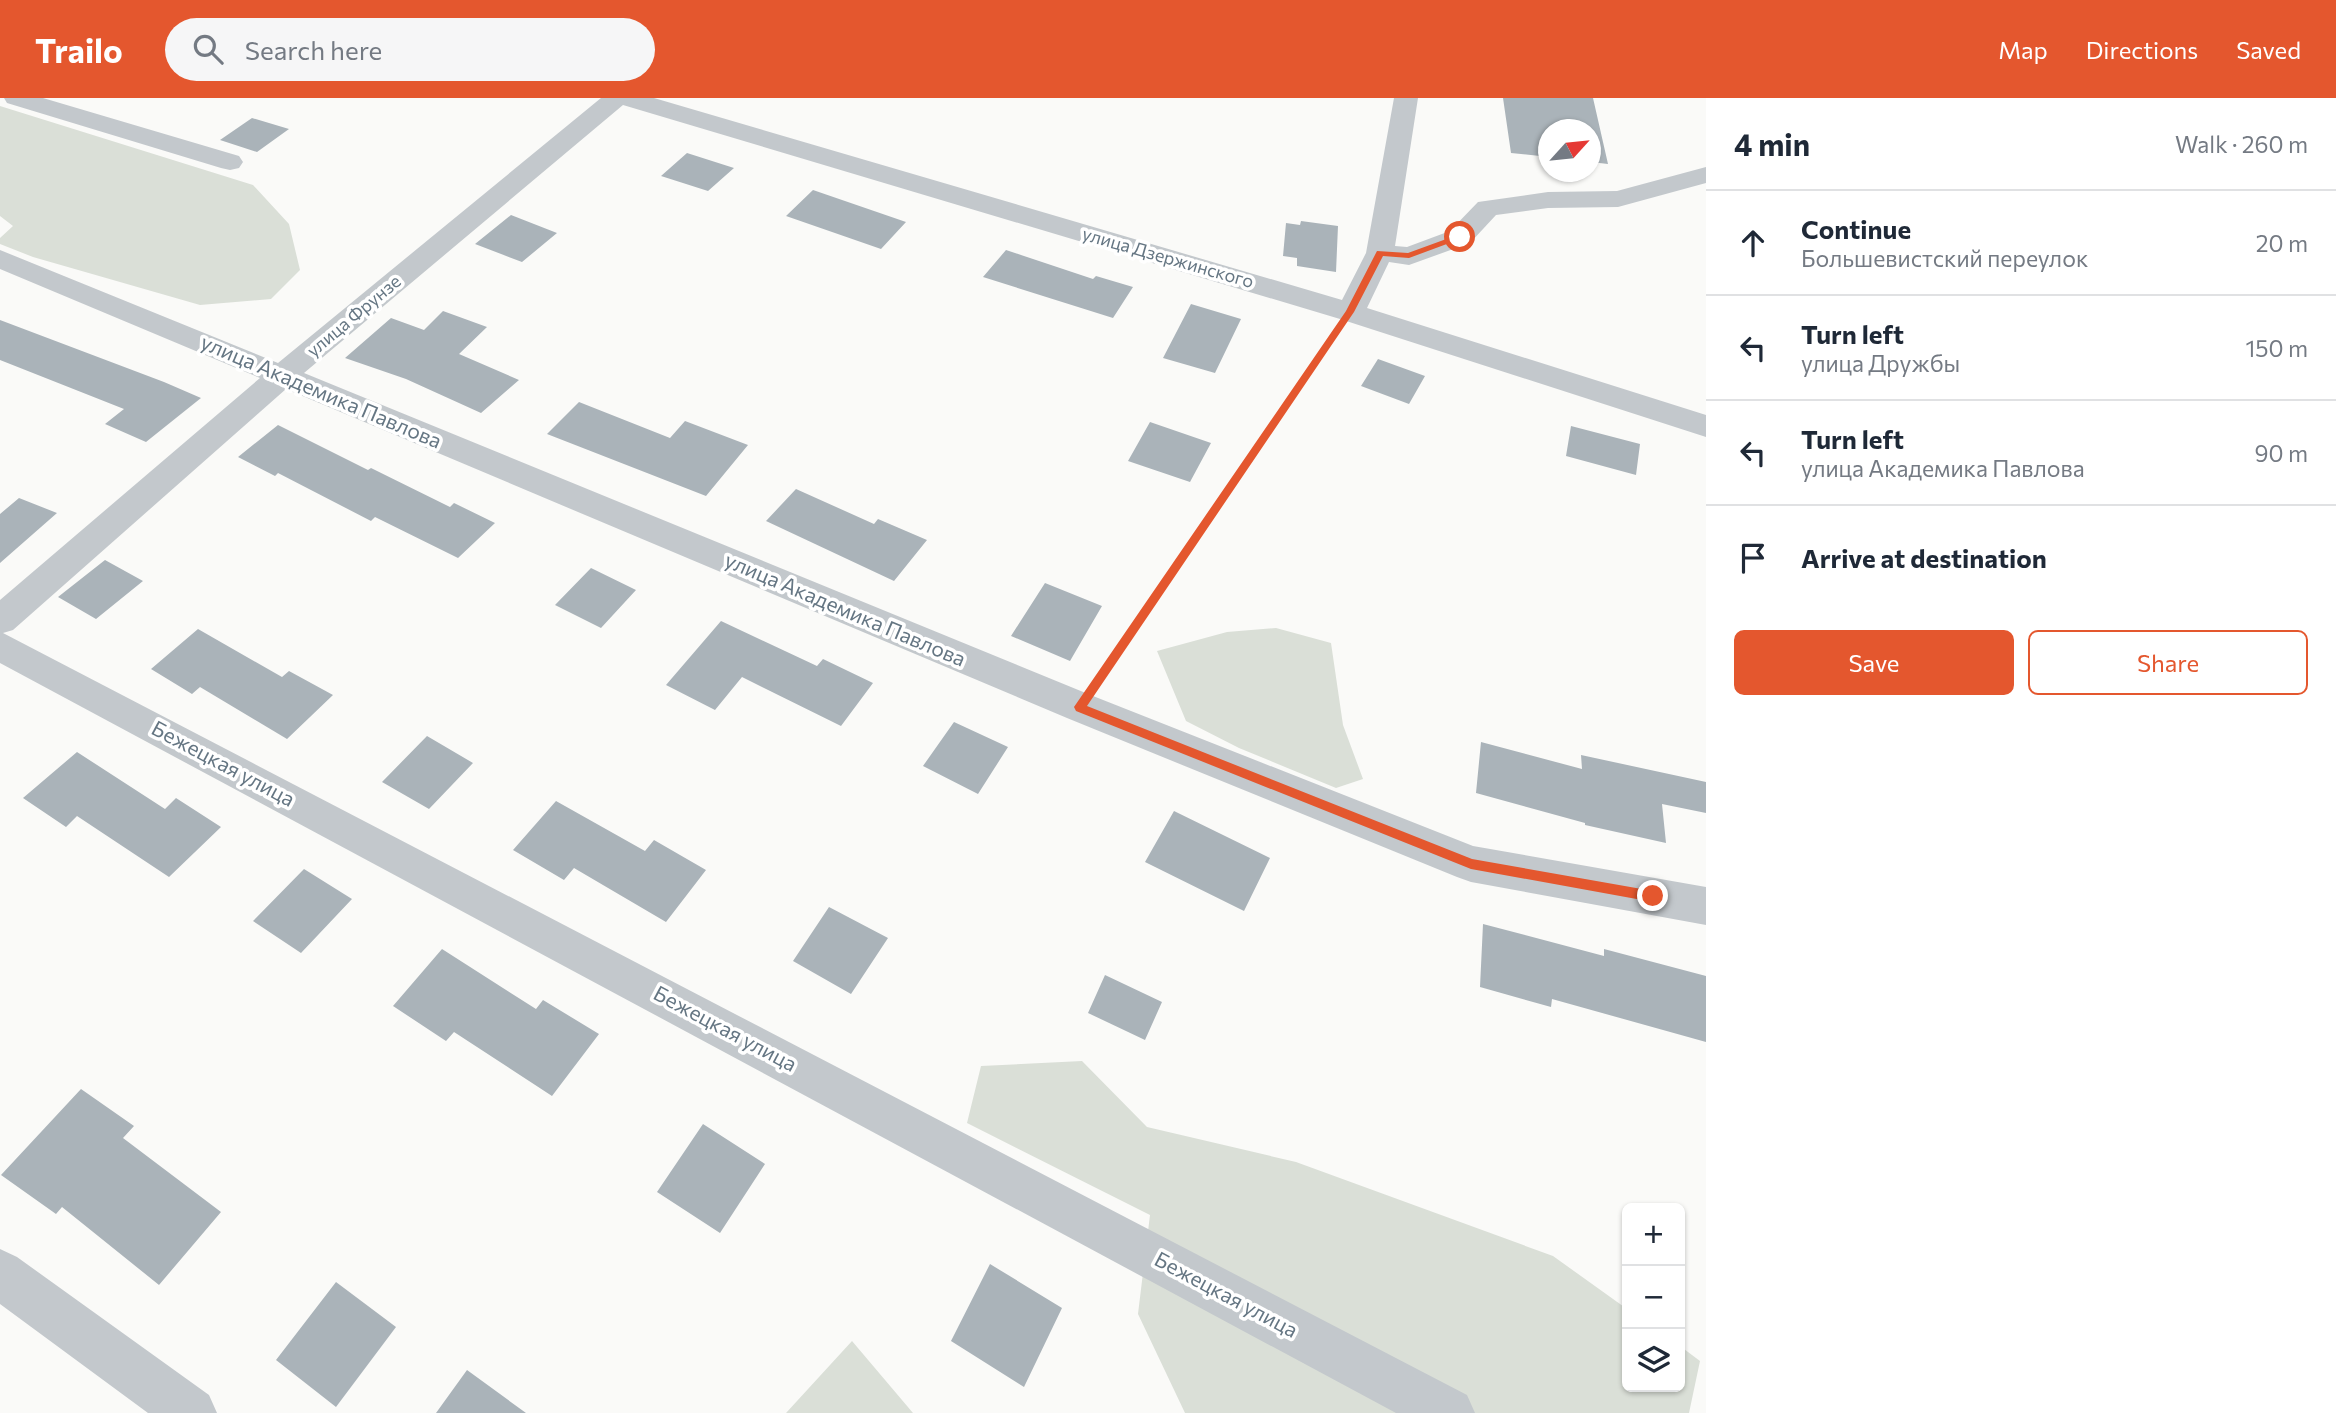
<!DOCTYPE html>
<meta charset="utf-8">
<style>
:root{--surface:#fff;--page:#f6f6f7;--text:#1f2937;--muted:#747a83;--line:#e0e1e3;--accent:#e4572e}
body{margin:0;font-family:Commissioner,sans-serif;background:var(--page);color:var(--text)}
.controls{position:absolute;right:21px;bottom:21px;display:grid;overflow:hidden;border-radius:10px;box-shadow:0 2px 5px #0004}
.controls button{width:63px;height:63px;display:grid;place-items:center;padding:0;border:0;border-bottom:2px solid var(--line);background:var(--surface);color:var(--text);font:35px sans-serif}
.compass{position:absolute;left:1538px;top:21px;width:63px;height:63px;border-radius:50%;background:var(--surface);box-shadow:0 2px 5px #0004;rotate:63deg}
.stop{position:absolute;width:21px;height:21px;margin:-16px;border:5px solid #e4572e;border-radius:50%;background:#fff}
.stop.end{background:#e4572e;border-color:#fff;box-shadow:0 2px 7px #0008}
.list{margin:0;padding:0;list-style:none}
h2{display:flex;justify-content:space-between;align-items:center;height:91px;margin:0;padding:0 28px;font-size:30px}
h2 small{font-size:23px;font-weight:400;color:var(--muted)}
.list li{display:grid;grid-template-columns:46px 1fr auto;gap:21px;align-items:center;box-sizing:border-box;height:105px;padding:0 28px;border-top:2px solid var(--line)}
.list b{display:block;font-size:26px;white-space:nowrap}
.list p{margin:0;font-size:23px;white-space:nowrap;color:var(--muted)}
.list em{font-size:23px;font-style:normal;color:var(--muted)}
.actions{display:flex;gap:14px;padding:21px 28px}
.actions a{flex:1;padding:16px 0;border:2px solid var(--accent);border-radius:10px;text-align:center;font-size:24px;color:var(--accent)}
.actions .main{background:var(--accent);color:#fff}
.icon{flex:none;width:38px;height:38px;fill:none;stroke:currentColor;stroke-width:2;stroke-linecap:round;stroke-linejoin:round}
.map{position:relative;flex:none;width:1706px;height:1315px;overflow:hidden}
header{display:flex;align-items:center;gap:42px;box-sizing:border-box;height:98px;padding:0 35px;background:var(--accent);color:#fff}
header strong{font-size:33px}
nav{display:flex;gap:38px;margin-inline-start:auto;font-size:24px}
.search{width:490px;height:63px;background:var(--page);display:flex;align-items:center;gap:18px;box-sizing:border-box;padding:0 24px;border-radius:38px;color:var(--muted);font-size:26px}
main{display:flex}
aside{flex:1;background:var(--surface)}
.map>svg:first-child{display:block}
.green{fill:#dadfd7}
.building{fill:#aab3b9}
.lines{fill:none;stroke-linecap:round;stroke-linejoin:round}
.path-far1{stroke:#bbbfc2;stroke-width:3.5;stroke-dasharray:2.5 2.5;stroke-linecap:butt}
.path{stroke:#bbbfc2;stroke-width:4.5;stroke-dasharray:3.5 3.5;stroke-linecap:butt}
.minor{fill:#c3c8cc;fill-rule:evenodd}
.route{fill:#e4572e}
.labels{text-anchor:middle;stroke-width:7;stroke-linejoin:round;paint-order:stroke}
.far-street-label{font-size:18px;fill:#657683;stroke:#fff}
.street-label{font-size:21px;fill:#657683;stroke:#fff}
</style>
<header>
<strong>Trailo</strong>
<div class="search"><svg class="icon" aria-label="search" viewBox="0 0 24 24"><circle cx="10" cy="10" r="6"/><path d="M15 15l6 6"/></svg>Search here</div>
<nav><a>Map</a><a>Directions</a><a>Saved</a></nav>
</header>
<main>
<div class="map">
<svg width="1706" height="1315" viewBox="0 0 1706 1315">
<rect width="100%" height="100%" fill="#fafaf8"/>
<path class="green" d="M0,8l253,79 36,39 11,46 -29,29 -71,6 -167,-48 -33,-13v-6l13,-12 -13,-10z
M1276,530l55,15 12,82 20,54 -27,9 -97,-40 -53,-27 -29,-70 70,-19z
M1082,963l65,66 149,35 257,94 74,53v78h53v-41l20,15 -11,52h-504l-47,-99 12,-99 -183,-92 14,-57z
M852,1243l61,72h-127z"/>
<path class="building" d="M1503,0h90l15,66 -17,-2v-32h-42v27l-38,-4z
M252,20l37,11 -32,23 -37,-12z
M687,55l47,15 -26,23 -47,-15z
M813,92l93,32 -25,27 -95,-33z
M511,117l46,18 -35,29 -47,-18z
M1301,123l37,5 -2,46 -39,-6v-8l-14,-2 3,-33 14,2z
M1006,152l87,29 3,-3 37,11 -20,31 -130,-41z
M1191,206l50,15 -26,54 -52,-15z
M443,213l44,16 -28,27 60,26 -38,33 -75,-34 -61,-21 46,-40 33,12z
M0,222l164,62 37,16 -55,44 -41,-18 19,-15 -124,-49z
M1378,261l47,17 -16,28 -48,-18z
M579,304l91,36 15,-17 63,24 -42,51 -159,-62z
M1150,324l61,21 -21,39 -62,-21z
M278,327l90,45 3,-2 79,39 4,-4 41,20 -37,35 -83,-41 -4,4 -93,-48 -3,3 -37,-19z
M1571,328l69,18 -4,31 -70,-19z
M796,391l78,35 4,-5 49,21 -33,41 -128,-60z
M19,400l38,15 -57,50v-49z
M105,462l38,21 -47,38 -38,-22z
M591,470l45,22 -35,38 -46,-23z
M1045,485l57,23 -32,55 -59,-25z
M721,523l96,45 6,-7 50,24 -32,43 -99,-49 -27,33 -49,-25z
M198,531l84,48 7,-6 44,24 -46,44 -87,-52 -8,7 -41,-25z
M954,624l54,25 -30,47 -55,-28z
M427,638l46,27 -44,46 -47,-27z
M1481,644l101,27 -1,-14 125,27v31l-44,-9 4,39 -81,-18v-2l-109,-30z
M77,654l88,57 11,-11 45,29 -52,50 -92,-61 -11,11 -43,-29z
M556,703l89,50 9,-11 52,30 -40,52 -92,-54 -10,12 -51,-30z
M1174,713l96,47 -26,53 -99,-49z
M304,771l48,30 -51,54 -48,-32z
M829,809l59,31 -37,56 -58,-33z
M1483,826l121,32v-7l102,27v66l-154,-43 -1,8 -71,-20z
M442,851l94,60 7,-9 56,34 -47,62 -98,-64 -8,9 -53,-35z
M1105,877l57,27 -17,38 -57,-27z
M81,991l53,37 -11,12 98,74 -62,73 -97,-78 -6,7 -55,-39z
M703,1026l62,40 -45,69 -63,-41z
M990,1166l72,44 -38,79 -73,-46z
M336,1184l60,45 -60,80 -60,-47z
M467,1272l59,43h-90z"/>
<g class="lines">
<path class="path-far1" d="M1266,336l66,-96"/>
<path class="path" d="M1100,580l168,-246"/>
<path class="minor" d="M4,0h39l196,58 4,6 -4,6 -9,2 -9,-2 -214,-65z
M601,0h53l688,202 24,-47 28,-155h24l-23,148 12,1 43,-16 28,-29 70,-10 69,-1 89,-24v16l-88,24 -70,1 -52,7 -26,28 -61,22 -20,-3 -22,46 339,107v22l-366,-118 -717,-214 -319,268 789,323 380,150 233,41v38l-235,-43 -14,-5 -390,-159 -781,-329 -273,241 -10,3 1464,762 8,18h-79l-1396,-750v-63l260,-222 -260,-109v-19l278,113z
M0,1151l17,8 192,138 8,18h-69l-148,-109z"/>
</g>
<path class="route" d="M1460,136l3,4 -54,20 -26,-2 -29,56 -267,394 385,153 181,32 7,5 -7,6 -182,-33 -395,-158 -2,-4 272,-396 31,-60 31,2z"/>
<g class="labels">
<g class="far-street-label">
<text transform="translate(1168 160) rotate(16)" y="6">улица Дзержинского</text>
<text transform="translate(354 218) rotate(-40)" y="6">улица Фрунзе</text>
</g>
<g class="street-label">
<text transform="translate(321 294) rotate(23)" y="7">улица Академика Павлова</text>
<text transform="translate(845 512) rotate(23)" y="7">улица Академика Павлова</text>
<text transform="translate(223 666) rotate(28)" y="7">Бежецкая улица</text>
<text transform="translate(725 931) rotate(28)" y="7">Бежецкая улица</text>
<text transform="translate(1226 1197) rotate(28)" y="7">Бежецкая улица</text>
</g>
</g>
</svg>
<div class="controls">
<button>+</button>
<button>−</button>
<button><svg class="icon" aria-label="layers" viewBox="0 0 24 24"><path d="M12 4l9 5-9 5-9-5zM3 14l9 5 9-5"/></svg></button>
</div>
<svg class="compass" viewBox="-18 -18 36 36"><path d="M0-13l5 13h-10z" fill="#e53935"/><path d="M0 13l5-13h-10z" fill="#747a83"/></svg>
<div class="stop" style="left:1460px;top:139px"></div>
<div class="stop end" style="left:1653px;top:798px"></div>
</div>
<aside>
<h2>4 min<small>Walk · 260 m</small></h2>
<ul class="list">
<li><svg class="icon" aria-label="ahead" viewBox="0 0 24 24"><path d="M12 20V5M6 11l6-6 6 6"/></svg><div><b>Continue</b><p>Большевистский переулок</p></div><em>20 m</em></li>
<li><svg class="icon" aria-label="left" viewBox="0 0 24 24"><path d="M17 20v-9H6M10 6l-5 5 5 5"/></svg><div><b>Turn left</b><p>улица Дружбы</p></div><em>150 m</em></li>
<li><svg class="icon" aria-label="left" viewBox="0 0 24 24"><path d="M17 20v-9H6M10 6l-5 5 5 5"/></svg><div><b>Turn left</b><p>улица Академика Павлова</p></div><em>90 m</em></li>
<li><svg class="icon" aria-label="arrive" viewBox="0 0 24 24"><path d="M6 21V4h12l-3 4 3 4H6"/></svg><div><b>Arrive at destination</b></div></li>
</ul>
<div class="actions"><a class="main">Save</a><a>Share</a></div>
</aside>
</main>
